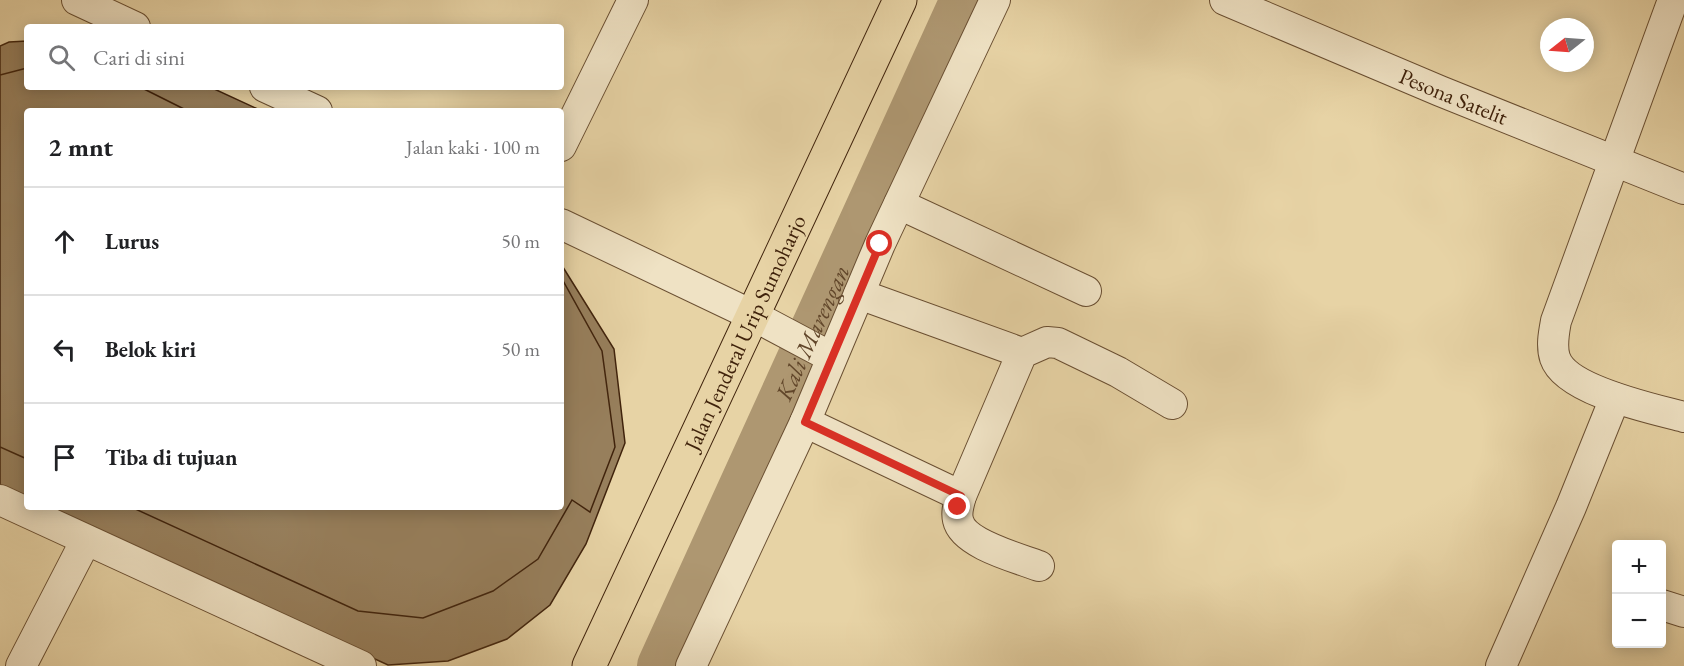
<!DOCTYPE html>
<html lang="id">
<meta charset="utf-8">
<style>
:root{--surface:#fff;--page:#f6f6f6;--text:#202124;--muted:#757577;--line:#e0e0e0}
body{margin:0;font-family:"EB Garamond",serif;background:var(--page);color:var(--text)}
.controls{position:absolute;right:18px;bottom:18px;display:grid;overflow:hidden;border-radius:6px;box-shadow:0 3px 15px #0003}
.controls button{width:54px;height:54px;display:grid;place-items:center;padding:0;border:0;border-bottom:2px solid var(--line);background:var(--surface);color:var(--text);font:30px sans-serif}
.compass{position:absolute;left:1540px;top:18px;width:54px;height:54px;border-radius:50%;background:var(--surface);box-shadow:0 3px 15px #0003;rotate:253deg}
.stop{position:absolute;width:18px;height:18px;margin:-14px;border:4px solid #d93025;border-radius:50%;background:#fff}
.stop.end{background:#d93025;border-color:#fff;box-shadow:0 2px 6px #0008}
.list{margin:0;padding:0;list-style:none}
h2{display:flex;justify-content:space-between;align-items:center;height:78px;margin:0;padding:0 24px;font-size:26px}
h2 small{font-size:20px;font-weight:400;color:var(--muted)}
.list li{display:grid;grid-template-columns:39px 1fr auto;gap:18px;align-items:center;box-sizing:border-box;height:108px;padding:0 24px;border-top:2px solid var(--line)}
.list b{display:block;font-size:22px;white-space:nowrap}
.list em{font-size:20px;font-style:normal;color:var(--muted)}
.icon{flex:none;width:33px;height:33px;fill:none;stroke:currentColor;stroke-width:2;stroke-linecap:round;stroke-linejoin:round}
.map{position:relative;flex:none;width:1684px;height:666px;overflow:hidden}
.search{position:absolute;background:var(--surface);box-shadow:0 3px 15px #0003;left:24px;top:24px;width:540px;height:66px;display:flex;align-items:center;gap:15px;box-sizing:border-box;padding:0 21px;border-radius:6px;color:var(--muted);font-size:22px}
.panel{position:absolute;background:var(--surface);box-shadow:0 3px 15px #0003;left:24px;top:108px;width:540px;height:402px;border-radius:6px}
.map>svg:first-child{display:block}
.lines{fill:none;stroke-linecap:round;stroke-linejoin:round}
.river{stroke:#ae9771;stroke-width:48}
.building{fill:#977f5c;stroke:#40230c;stroke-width:1.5}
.minor-casing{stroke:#6a4f32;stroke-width:32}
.highway-casing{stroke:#40230c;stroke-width:35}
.minor{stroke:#efe2c4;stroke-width:30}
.highway{stroke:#e7d3a5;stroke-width:33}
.route{stroke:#d93025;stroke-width:8}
.labels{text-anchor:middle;stroke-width:4.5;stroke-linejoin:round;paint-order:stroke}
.street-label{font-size:22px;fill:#40230c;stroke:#efe2c4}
.water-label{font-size:24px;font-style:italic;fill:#61462a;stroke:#efe2c4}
</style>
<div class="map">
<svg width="1684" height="666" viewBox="0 0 1684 666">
<rect width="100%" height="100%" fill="#e7d3a5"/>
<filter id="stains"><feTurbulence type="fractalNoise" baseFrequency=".00333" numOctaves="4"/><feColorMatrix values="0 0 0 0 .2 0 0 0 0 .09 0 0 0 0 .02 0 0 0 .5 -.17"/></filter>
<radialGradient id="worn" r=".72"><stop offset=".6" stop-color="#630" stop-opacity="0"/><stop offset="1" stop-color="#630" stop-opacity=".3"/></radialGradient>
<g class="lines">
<path class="river" id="s1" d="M661,666l303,-666"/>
</g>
<path class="building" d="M27,41v27l-27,7v-29l9,-4z
M27,41v46h183l52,24h-235v388l-27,-14v-439l9,-4z
M27,68v19h113l48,24h-161v348l-27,-12v-372z
M140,87h70l52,24h-74z
M561,264l53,85 11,94 -39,101 -36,61 -43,34 -59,22 -60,4 -345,-158h88l227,104 65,7 70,-27 45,-32 34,-59 18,12 25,-65 -13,-96 -41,-74z
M561,264l53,85 11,94 -39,101 -36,61 -43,34 -59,22 -60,4 -345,-158h518z
M561,277l41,74 13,96 -25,65 -18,-12 -34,59 -45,32 -70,27 -65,-7 -227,-104h430z
M0,447l27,12v40l-27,-14z"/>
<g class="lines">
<g class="minor-casing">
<g id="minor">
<path d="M77,0l58,27"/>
<path id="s2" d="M1225,0l215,91 244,98"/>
<path d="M1673,0l-117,321c-2,11 -5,25 -1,37 11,33 99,51 129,59"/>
<path d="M265,87l52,24"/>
<path d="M561,146l72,-146"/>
<path d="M899,204l187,87"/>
<path d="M561,224l193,92 77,41"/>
<path d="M859,294l163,59"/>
<path d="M805,422l156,74"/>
<path d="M0,500l361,166"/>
<path d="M1039,566c-21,-8 -76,-22 -81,-46 -2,-8 1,-17 3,-24l61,-143 25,-11 11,1 60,29 54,32"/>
<path d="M1662,605l22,7"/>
<path d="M21,666l65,-126"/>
<path d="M691,666l114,-244 75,-178 115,-244"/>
<path d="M1501,666l70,-159 44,-109"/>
</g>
</g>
<g class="highway-casing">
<g id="highway">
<path id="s3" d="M589,666l311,-666"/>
</g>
</g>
<use href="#minor" class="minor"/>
<use href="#highway" class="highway"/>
</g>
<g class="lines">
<path class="route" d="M880,244l-75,178 156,74 -3,11"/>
</g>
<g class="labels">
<g class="street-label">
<text dy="8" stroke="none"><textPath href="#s2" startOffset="248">Pesona Satelit</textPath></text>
<text dy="8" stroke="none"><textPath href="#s3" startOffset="368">Jalan Jenderal Urip Sumoharjo</textPath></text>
</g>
<g class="water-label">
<text dy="8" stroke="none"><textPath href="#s1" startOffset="366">Kali Marengan</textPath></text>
</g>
</g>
<rect width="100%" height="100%" filter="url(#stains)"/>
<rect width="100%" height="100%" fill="url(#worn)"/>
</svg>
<div class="controls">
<button>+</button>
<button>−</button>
</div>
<svg class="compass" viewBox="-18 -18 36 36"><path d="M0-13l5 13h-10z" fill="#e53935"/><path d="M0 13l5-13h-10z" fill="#757577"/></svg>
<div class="stop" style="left:880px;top:244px"></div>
<div class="stop end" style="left:958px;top:507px"></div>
<div class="search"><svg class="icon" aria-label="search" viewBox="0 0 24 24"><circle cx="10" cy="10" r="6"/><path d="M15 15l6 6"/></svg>Cari di sini</div>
<section class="panel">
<h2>2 mnt<small>Jalan kaki · 100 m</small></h2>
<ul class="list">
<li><svg class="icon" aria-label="ahead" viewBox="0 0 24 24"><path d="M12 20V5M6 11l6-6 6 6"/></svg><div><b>Lurus</b></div><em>50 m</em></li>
<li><svg class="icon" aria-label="left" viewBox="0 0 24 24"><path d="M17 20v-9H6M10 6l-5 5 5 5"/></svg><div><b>Belok kiri</b></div><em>50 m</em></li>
<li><svg class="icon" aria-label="arrive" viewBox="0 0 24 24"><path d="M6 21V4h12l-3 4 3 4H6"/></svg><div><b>Tiba di tujuan</b></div></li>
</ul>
</section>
</div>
